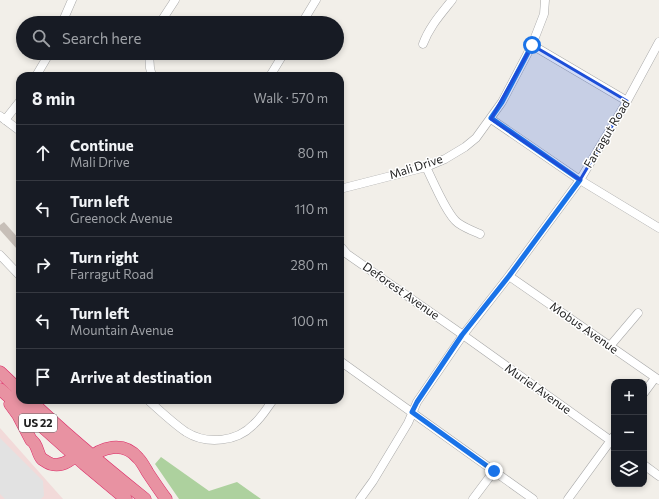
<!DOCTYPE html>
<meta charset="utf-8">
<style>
:root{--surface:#171b24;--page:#242831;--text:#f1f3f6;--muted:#9ea1a6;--line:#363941}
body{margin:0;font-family:Commissioner,sans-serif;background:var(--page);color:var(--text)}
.controls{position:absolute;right:12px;bottom:12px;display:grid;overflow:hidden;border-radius:8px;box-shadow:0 2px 6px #0003}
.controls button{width:36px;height:36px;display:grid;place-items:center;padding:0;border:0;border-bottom:1px solid var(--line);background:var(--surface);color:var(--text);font:20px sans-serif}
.stop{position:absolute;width:12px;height:12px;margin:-9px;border:3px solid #1a73e8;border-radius:50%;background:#fff}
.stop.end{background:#1a73e8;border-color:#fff;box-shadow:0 1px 4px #0008}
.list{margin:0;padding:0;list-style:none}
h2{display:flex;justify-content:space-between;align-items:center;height:52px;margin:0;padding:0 16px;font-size:17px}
h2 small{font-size:13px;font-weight:400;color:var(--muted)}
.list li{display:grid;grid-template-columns:26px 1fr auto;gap:12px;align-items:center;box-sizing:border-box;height:56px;padding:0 16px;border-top:1px solid var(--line)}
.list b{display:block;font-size:15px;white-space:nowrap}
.list p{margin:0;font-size:13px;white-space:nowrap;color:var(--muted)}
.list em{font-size:13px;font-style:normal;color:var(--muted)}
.icon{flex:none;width:22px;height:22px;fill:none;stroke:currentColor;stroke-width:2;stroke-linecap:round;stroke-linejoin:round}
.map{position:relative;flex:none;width:659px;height:499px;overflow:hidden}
.search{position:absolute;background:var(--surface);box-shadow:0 2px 6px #0003;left:16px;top:16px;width:328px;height:44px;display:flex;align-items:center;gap:10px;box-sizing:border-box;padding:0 14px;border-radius:22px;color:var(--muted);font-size:15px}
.panel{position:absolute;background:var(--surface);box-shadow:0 2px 6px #0003;left:16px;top:72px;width:328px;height:332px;border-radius:12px}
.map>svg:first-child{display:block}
.commercial{fill:#f2dad9}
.forest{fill:#add19e}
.parking{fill:#e2e2e2}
.building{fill:#c7bfb8}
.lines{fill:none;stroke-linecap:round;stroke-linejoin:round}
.minor-casing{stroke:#a9a9a9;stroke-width:9}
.highway-casing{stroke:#dc2a67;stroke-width:13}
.minor{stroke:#fff;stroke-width:8}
.highway{stroke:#e892a2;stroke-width:12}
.route{stroke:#1a73e8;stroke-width:5}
.marked{fill:#1d4ed8;fill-opacity:0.2;stroke:#1d4ed8;stroke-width:3;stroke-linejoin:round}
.labels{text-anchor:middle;stroke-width:3;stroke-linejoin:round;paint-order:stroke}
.shield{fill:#fff;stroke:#646464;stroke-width:1}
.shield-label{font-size:11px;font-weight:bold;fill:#222}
.street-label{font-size:12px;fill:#222;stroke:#fff}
</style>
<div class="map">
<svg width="659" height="499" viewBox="0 0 659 499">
<rect width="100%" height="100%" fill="#f2efe9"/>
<path class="commercial" d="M0,428l63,71h-63z"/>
<path class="forest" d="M161,457l48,34 28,-9 24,17h-82l-24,-35z"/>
<path class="parking" d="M0,438l43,43 1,15 -3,3h-36l-5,-5z"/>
<path class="building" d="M4,222l16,18v7l-3,2 -17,-19v-5z"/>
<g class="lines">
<g class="minor-casing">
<path id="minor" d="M62,23l10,-23
M160,23l15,-23
M302,23l14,-23
M423,44c6,-17 18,-30 29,-44
M532,45l95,56
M149,53l1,15 2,8
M36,76l10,-17 3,-6
M270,76l14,-23
M0,116l20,15
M491,119l89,61 79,48
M5,120l15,-19
M426,167c7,14 21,48 32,56 7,5 15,8 22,11
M340,189l86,-22 19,-8 20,-12 11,-9 26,-36 30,-57 12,-31 1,-14
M340,246l7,8 109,76 158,113
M0,255l20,21
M509,276l150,104
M610,346l28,-33
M340,361l193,138
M644,393l11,-15
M148,400c11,10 26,24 38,32 21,13 51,10 68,-8 8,-7 13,-16 19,-24
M644,465l15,11
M360,499l13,-18 35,-58 9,-21 46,-67 46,-59 71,-96 47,-79 32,-59
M473,499l21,-28
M568,499l46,-63"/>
</g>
<g class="highway-casing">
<path id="highway" d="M0,372l20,19
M0,389l84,75 42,35
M30,400c36,35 75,67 115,99
M10,404l8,11 13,25c7,4 6,14 11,19 3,2 6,4 9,5 12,3 21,-4 28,-13
M87,461c14,-15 37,-20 51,-3 4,4 7,10 10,15 6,9 12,18 18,26"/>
</g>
<use href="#minor" class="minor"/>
<use href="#highway" class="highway"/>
</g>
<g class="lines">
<path class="route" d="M494,471l-82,-59 5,-10 45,-67 47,-59 71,-96 -89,-62 11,-16 30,-57"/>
</g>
<path class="marked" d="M532,45l95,56 -47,79 -89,-61z"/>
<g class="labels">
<rect class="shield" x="19" y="414" width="38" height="18" rx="3"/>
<g class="shield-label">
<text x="38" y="427">US 22</text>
</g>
<g class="street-label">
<text transform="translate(607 134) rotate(-59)" y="4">Farragut Road</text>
<text transform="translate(416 167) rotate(-18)" y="4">Mali Drive</text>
<text transform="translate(401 291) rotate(35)" y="4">Deforest Avenue</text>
<text transform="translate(584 328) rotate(35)" y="4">Mobus Avenue</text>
<text transform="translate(538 389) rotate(35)" y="4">Muriel Avenue</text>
</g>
</g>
</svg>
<div class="controls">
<button>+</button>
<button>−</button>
<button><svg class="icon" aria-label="layers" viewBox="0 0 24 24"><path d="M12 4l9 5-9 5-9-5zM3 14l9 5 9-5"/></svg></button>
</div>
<div class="stop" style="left:532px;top:45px"></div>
<div class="stop end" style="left:494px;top:471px"></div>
<div class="search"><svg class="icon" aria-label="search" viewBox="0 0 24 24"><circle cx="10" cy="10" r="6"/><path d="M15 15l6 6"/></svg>Search here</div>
<section class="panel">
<h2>8 min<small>Walk · 570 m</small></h2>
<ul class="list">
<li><svg class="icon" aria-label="ahead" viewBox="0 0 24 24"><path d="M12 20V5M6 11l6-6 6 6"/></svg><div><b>Continue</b><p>Mali Drive</p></div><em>80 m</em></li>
<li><svg class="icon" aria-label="left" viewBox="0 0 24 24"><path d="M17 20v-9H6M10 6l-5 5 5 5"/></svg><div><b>Turn left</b><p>Greenock Avenue</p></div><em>110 m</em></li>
<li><svg class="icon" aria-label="right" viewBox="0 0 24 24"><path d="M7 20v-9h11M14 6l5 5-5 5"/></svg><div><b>Turn right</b><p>Farragut Road</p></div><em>280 m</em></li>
<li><svg class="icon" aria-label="left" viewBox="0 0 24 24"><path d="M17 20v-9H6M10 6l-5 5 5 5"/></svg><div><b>Turn left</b><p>Mountain Avenue</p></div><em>100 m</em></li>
<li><svg class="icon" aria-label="arrive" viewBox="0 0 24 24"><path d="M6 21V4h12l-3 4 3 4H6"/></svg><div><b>Arrive at destination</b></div></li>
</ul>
</section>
</div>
